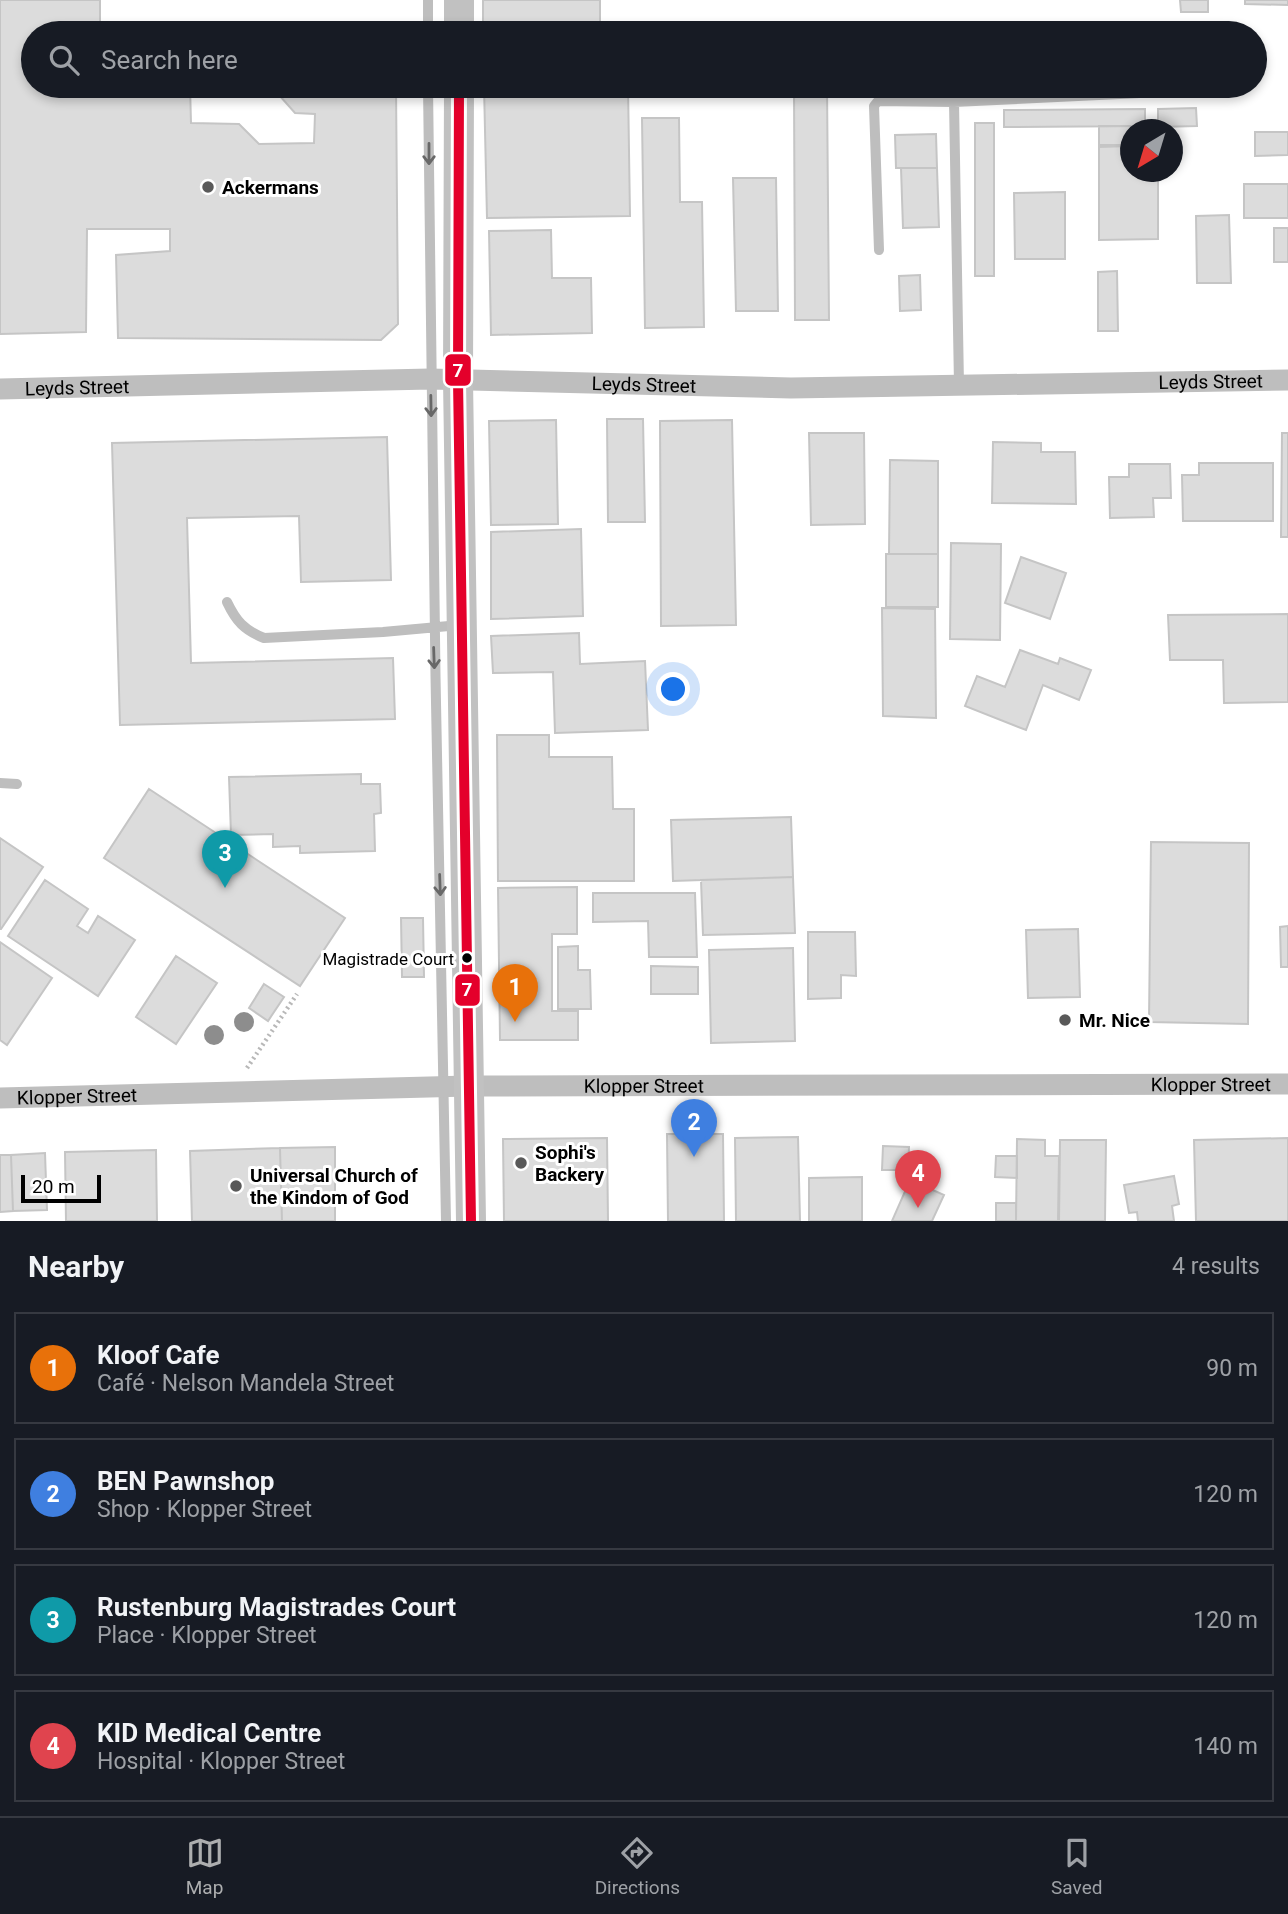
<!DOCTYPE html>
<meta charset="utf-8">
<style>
:root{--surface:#171b24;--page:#242831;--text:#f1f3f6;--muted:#9ea1a6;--line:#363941;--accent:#adaeaf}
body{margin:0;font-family:Roboto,sans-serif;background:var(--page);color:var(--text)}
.compass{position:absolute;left:1120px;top:119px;width:63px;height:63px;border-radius:50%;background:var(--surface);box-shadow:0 4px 10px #0003;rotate:218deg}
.scale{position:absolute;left:21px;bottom:18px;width:80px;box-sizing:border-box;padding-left:7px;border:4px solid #000;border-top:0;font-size:19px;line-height:24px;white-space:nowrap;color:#000;-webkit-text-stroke:5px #fff;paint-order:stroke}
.you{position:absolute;left:674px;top:690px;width:24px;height:24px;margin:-18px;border:5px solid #fff;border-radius:50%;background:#1a73e8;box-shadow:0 0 0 10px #1a73e833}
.badge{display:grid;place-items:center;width:46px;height:46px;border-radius:50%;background:var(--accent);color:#fff;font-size:23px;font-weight:700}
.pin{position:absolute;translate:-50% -58px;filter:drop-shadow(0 2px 4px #0008)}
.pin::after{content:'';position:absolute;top:37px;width:24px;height:21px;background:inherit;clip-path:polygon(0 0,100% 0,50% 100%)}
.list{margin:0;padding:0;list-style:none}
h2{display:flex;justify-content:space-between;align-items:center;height:91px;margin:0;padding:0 28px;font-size:30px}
h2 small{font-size:23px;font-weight:400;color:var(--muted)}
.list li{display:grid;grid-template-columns:46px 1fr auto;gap:21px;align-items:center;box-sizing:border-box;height:112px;margin:0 14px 14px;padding:0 14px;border:2px solid var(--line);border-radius:0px}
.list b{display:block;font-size:26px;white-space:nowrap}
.list p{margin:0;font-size:23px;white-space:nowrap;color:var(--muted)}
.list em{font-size:23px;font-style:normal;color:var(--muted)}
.icon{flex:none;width:38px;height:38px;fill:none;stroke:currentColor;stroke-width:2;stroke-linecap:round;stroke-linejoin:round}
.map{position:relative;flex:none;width:1288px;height:1221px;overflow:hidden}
.search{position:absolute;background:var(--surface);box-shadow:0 4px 10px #0003;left:21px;right:21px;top:21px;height:77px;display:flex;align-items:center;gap:18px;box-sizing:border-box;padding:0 24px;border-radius:38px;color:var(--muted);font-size:26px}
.sheet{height:595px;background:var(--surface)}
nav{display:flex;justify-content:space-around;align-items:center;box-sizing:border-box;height:98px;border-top:2px solid var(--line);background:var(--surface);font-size:19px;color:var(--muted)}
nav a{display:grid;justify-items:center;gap:4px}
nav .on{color:var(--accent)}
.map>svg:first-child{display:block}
.building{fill:#dcdcdc;stroke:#c5c5c5;stroke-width:2}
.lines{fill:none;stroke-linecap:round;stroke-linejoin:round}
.path{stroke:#b8b8b8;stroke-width:4.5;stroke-dasharray:2 3.5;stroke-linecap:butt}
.lane{stroke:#bebebe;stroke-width:10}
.street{stroke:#bebebe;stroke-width:21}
.secondary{stroke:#c1c1c1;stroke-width:30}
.bus-1-casing{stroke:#fff;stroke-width:16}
.bus-1{stroke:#e4002b;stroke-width:10}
.tree{fill:#8d8d8d}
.oneway{stroke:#686868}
.poi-dot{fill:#595959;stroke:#fff;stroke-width:2.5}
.bus-dot{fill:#000;stroke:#fff;stroke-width:2.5}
.labels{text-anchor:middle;stroke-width:6;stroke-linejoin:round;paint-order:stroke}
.bus-label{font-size:17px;fill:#000;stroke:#fff;text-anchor:end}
.poi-label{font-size:19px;font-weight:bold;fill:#000;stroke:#fff;text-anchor:start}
.street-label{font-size:19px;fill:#000;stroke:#fff}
.line-badge{stroke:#fff;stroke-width:2.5}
.badge-label{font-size:19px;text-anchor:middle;font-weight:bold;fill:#fff}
</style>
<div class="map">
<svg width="1288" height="1221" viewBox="0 0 1288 1221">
<rect width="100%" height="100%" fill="#fff"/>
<path class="building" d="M0,0h100v26h59v7h-126v53h157l1,37 48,1 20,20 55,-1 1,-29 -20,-1 -24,-27h125l2,238 -17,16 -263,-2 -2,-83 54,-4v-22h-83l-1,103 -86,2z
M483,0h117v25l-117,2z
M1180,0h28v12h-27z
M1245,0h43v5l-43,-1z
M269,26h126v7h-126z
M834,30l366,1v2h-366z
M484,86h144l2,130 -143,2z
M794,86h33l2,234h-34z
M1196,108l1,18 -39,1v-18z
M1145,109v17l-141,1v-17z
M642,118h37l1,84h22l2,125 -59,1z
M975,123h19v153h-19z
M1099,126h46v4h-15v15h-31z
M1255,132h33v23l-33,1z
M936,134l1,34h-41l-1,-33z
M1130,146v26h28v67l-59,1v-93z
M901,168h36l2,59 -36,1z
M733,178h43l2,133h-42z
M1244,184h44v34h-44z
M1065,192v67h-50l-1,-66z
M1229,215l2,68h-34l-1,-67z
M1274,228h14v34h-14z
M551,230l1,48h39l1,55 -101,2 -2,-104z
M1117,271l1,60h-20v-59z
M920,275l1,35 -21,1 -1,-35z
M607,419h36l2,103h-37z
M556,420l2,104 -67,1 -2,-104z
M732,420l4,205 -75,1 -1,-205z
M809,433h55l1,91 -54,1z
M1282,433h6v104h-7z
M387,437l4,143 -90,2 -2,-66 -112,2 4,145 202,-5 2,61 -275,6 -8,-282z
M993,442l48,1v9h34l1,52 -84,-1z
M890,460l48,1v93h-49z
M1199,463h74v58h-90l-1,-46h17z
M1129,464h41l1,34h-18l1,19 -44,1 -1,-41h20z
M581,529l2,87 -92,3v-87z
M951,543l50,1 -1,96 -50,-1z
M886,554h52v53h-52z
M1021,557l45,16 -16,46 -45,-16z
M882,608l53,1 1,109 -53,-2z
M1288,614v88l-64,1 -1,-43h-53l-2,-45z
M579,633l1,31 65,-3 3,69 -93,3 -2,-61 -60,1 -2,-37z
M1020,650l38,14 2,-6 31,12 -12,30 -36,-15 -17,45 -61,-24 12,-30 28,11z
M497,735h52v22h63l1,52h21v72h-136z
M361,774v10h19l1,29 -7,1 1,37 -75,2v-7l-27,1v-13l-42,1 -2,-58z
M149,789l196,129 -45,68 -196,-128z
M791,817l2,60 -120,4 -2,-61z
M0,838l43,29 -42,62h-1z
M1151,842l98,1 -1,181 -99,-2z
M793,877l2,56 -92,2 -2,-55z
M45,880l43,29 -11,17 11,7 10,-17 37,24 -37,56 -90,-60z
M577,887v47h-25v77h26v29h-78l-2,-152z
M593,893h102l2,64h-48l-1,-36 -55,1z
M401,918h22l1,59h-22z
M1288,926v41h-7l-1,-40z
M1078,929l2,68 -52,1 -2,-68z
M808,932h47l1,44 -15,-1v23l-33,1z
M0,942l52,36 -45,67 -7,-5z
M578,946v24h12l1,39h-33v-62z
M793,948l2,93 -84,2 -2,-93z
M176,956l41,27 -41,61 -40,-27z
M651,966l47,1v27h-47z
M264,984l20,13 -16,24 -19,-13z
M667,1134h56l1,87h-56z
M798,1137l2,84h-64l-1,-83z
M607,1138l1,83h-104l-1,-82z
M1288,1138v83h-92l-2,-81z
M1017,1139l28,1v16h14l-1,65h-42z
M1060,1140h46l-1,81h-46z
M883,1146l26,1 -1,23h-26z
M335,1147v74h-53l-2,-73z
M280,1148l2,73h-90l-2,-70z
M156,1150l1,71h-91l-1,-69z
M45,1153l2,57 -34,1 -2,-56z
M0,1155h11l2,56 -13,1z
M996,1156h21v22l-22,-1z
M1174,1176l5,28 -7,2 2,15h-36l-1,-9 -8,1 -5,-28z
M862,1177v44h-53v-43z
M910,1180l34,15 -12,26h-40z
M996,1203h20v18h-20z"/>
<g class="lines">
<path class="path" d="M247,1068l50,-74"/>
<path class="lane" d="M428,0v33
M428,86c3,378 10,757 18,1135
M954,102l228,-11
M879,250l-5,-144 4,-5 76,1 5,283
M227,602c9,19 17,28 37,36l119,-6 77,-7
M0,783l17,1"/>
<g class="street">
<path id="s1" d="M0,389l430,-10 361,9 497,-8"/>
<path id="s2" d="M0,1098l468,-12 820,-2"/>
</g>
<path class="secondary" d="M459,33v-33
M459,86l-1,294 13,841"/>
<g class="bus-1-casing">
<path id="bus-1" d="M459,86l-1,294 13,841"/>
</g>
<use href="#bus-1" class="bus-1"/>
</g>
<g class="tree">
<circle cx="244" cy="1022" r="10"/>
<circle cx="214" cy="1035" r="10"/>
</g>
<defs><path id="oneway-shaft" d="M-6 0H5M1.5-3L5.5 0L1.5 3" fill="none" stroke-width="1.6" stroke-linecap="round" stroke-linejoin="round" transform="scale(1.75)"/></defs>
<g class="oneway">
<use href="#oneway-shaft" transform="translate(429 154) rotate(90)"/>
<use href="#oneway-shaft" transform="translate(431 406) rotate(89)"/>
<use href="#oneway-shaft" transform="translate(434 658) rotate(88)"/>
<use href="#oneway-shaft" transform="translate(440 885) rotate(88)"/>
</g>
<g class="poi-dot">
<circle cx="208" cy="187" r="7"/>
<circle cx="1065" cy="1020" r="7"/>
<circle cx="521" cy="1163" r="7"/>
<circle cx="236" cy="1186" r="7"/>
</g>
<circle class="bus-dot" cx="467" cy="958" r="6"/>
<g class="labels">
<g class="bus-label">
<text x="454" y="965">Magistrade Court</text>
</g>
<g class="poi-label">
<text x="222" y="194">Ackermans</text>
<text x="1079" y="1027">Mr. Nice</text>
<text x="535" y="1159">Sophi's<tspan x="535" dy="22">Backery</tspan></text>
<text x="250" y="1182">Universal Church of<tspan x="250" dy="22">the Kindom of God</tspan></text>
</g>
<g class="street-label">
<text dy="7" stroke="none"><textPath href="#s1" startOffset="1211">Leyds Street</textPath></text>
<text dy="7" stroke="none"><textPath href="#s1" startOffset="644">Leyds Street</textPath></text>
<text dy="7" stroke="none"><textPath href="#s1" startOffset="77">Leyds Street</textPath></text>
<text dy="7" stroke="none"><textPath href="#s2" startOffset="1211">Klopper Street</textPath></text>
<text dy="7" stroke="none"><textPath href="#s2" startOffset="644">Klopper Street</textPath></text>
<text dy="7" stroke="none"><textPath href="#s2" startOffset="77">Klopper Street</textPath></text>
</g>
</g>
<g class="line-badge">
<rect x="444" y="353" width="28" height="34" rx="7" fill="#e4002b"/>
<rect x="454" y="973" width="27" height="34" rx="7" fill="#e4002b"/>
</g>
<g class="badge-label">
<text x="458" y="377">7</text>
<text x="467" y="996">7</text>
</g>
</svg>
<svg class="compass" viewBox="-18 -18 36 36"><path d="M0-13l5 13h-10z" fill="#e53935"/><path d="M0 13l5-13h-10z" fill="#9ea1a6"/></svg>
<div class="scale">20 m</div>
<div class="you"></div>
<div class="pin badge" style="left:515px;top:1022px;background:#e8710a">1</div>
<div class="pin badge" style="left:694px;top:1157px;background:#3f7fe0">2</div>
<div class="pin badge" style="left:225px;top:888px;background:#0f9aa8">3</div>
<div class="pin badge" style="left:918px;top:1208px;background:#e0444e">4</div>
<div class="search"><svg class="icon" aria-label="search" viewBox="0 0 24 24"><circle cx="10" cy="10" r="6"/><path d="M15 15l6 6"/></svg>Search here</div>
</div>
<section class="sheet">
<h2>Nearby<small>4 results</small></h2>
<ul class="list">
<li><span class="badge" style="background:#e8710a">1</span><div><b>Kloof Cafe</b><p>Café · Nelson Mandela Street</p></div><em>90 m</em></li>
<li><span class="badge" style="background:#3f7fe0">2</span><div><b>BEN Pawnshop</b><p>Shop · Klopper Street</p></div><em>120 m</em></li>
<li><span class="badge" style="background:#0f9aa8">3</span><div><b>Rustenburg Magistrades Court</b><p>Place · Klopper Street</p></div><em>120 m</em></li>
<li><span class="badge" style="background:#e0444e">4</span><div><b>KID Medical Centre</b><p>Hospital · Klopper Street</p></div><em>140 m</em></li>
</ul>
</section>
<nav>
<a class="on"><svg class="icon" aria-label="map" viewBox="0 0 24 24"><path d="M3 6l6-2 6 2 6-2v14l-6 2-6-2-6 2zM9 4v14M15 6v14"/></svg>Map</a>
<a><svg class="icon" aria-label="directions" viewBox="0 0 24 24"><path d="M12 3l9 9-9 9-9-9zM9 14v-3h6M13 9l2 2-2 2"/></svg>Directions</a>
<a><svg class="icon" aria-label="saved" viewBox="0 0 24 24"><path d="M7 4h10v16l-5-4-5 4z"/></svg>Saved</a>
</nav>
